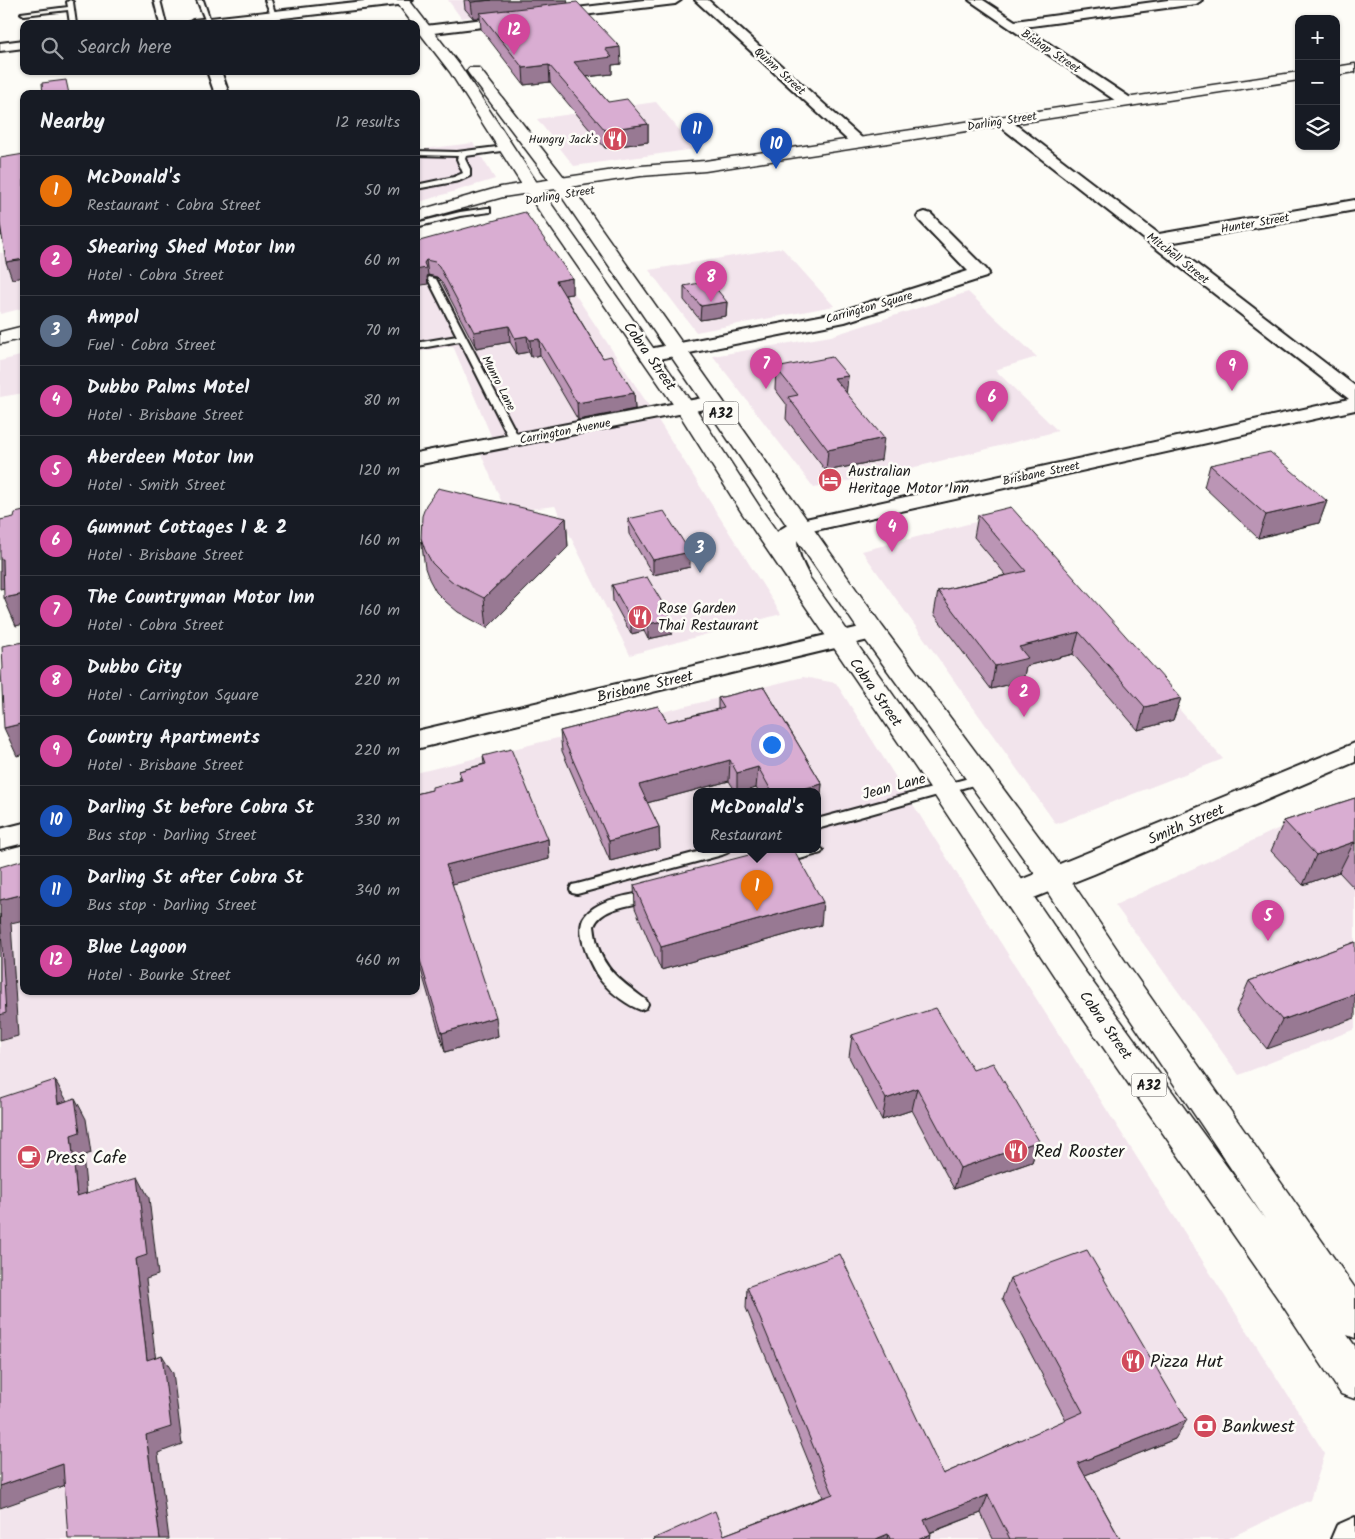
<!DOCTYPE html>
<meta charset="utf-8">
<style>
:root{--surface:#171b24;--page:#20242c;--text:#f1f3f6;--muted:#9ea1a6;--line:#363941;--accent:#d1495b}
body{margin:0;font-family:Kalam,sans-serif;background:var(--page);color:var(--text)}
.controls{position:absolute;right:15px;top:15px;display:grid;overflow:hidden;border-radius:10px;box-shadow:0 1px 4px #0004}
.controls button{width:45px;height:45px;display:grid;place-items:center;padding:0;border:0;border-bottom:1px solid var(--line);background:var(--surface);color:var(--text);font:25px sans-serif}
.you{position:absolute;left:771px;top:744px;width:18px;height:18px;margin:-12px;border:4px solid #fff;border-radius:50%;background:#1a73e8;box-shadow:0 0 0 8px #1a73e833}
.badge{display:grid;place-items:center;width:32px;height:32px;border-radius:50%;background:var(--accent);color:#fff;font-size:16px;font-weight:700}
.pin{position:absolute;translate:-50% -41px;filter:drop-shadow(0 1px 2px #0008)}
.pin::after{content:'';position:absolute;top:26px;width:18px;height:15px;background:inherit;clip-path:polygon(0 0,100% 0,50% 100%)}
.popup{position:absolute;left:693px;top:788px;width:128px;height:65px;box-sizing:border-box;display:grid;place-content:center;border-radius:10px;background:var(--surface);filter:drop-shadow(0 1px 4px #0005);font-size:16px;white-space:nowrap;color:var(--muted)}
.popup b{font-size:19px;color:var(--text)}
.popup::after{content:'';position:absolute;left:50%;top:100%;margin-left:-10px;border:10px solid transparent;border-top-color:var(--surface)}
.list{margin:0;padding:0;list-style:none}
h2{display:flex;justify-content:space-between;align-items:center;height:65px;margin:0;padding:0 20px;font-size:21px}
h2 small{font-size:16px;font-weight:400;color:var(--muted)}
.list li{display:grid;grid-template-columns:32px 1fr auto;gap:15px;align-items:center;box-sizing:border-box;height:70px;padding:0 20px;border-top:1px solid var(--line)}
.list b{display:block;font-size:19px;white-space:nowrap}
.list p{margin:0;font-size:16px;white-space:nowrap;color:var(--muted)}
.list em{font-size:16px;font-style:normal;color:var(--muted)}
.icon{flex:none;width:28px;height:28px;fill:none;stroke:currentColor;stroke-width:2;stroke-linecap:round;stroke-linejoin:round}
.map{position:relative;flex:none;width:1355px;height:1539px;overflow:hidden}
.search{position:absolute;background:var(--surface);box-shadow:0 1px 4px #0004;left:20px;top:20px;width:400px;height:55px;display:flex;align-items:center;gap:12px;box-sizing:border-box;padding:0 18px;border-radius:10px;color:var(--muted);font-size:19px}
.panel{position:absolute;background:var(--surface);box-shadow:0 1px 4px #0004;left:20px;top:90px;width:400px;height:905px;border-radius:10px}
.map>svg:first-child{display:block}
.built{fill:#f2e4ec;fill-rule:evenodd}
.lines{fill:none;stroke-linecap:round;stroke-linejoin:round}
.service-casing{stroke:#1c1c1c;stroke-width:4}
.minor-casing{stroke:#1c1c1c;stroke-width:4}
.tertiary-casing{stroke:#1c1c1c;stroke-width:3}
.trunk-casing{stroke:#1c1c1c;stroke-width:3}
.service{fill:#fdfcf7;fill-rule:evenodd}
.minor{fill:#fdfcf7;fill-rule:evenodd}
.tertiary{fill:#fdfcf7;fill-rule:evenodd}
.trunk{fill:#fdfcf7;fill-rule:evenodd}
.wall{fill:#bb95b5;stroke:#1c1c1c}
.shaded-wall{fill:#987993;stroke:#1c1c1c}
.building{fill:#d9add2;stroke:#1c1c1c}
.labels{text-anchor:middle;stroke-width:5;stroke-linejoin:round;paint-order:stroke}
.far-street-label{font-size:12px;fill:#1c1c1c;stroke:#fdfcf7}
.far-poi-label{font-size:12px;fill:#1c1c1c;stroke:#fdfcf7;text-anchor:end}
.shield{fill:#fdfcf7;stroke:#605f5e;stroke-width:1}
.shield-label{font-size:14px;font-weight:bold;fill:#1c1c1c}
.street-label{font-size:15px;fill:#1c1c1c;stroke:#fdfcf7}
.poi-label{font-size:15px;fill:#1c1c1c;stroke:#fdfcf7;text-anchor:start}
.near-poi-label{font-size:18px;fill:#1c1c1c;stroke:#fdfcf7;text-anchor:start}
</style>
<div class="map">
<svg width="1355" height="1539" viewBox="0 0 1355 1539">
<rect width="100%" height="100%" fill="#fdfcf7"/>
<filter id="ink" filterUnits="userSpaceOnUse"><feTurbulence type="fractalNoise" baseFrequency=".02" numOctaves="2"/><feDisplacementMap in="SourceGraphic" scale="10" xChannelSelector="R" yChannelSelector="G"/><feConvolveMatrix kernelMatrix="1 2 1 2 8 2 1 2 1" color-interpolation-filters="sRGB"/></filter>
<g filter="url(#ink)">
<path class="built" d="M448,0h116l6,6 -109,12z
M656,102l39,47 -121,17 -37,-47z
M473,143l22,36 -79,24v-53z
M522,214l129,195 -159,29 -39,-92 -37,6v-108z
M782,248l52,58 -138,26 -47,-62z
M24,249v59l-24,6v-61z
M968,292l69,65 -42,13 63,61 -134,34 -110,23 -101,-132 118,-20z
M24,355v38l-24,4v-36z
M658,420l123,194 -151,41 -75,-149 -49,6 -26,-60z
M1007,514l216,245 -167,65 -194,-273z
M803,677l33,6 489,771 -15,46 -83,39h-1227v-662l24,-6v120h392v-218zM697,792h120v58h-120z
M1329,805l26,27v197l-116,46 -124,-170z"/>
<g class="lines">
<g class="service-casing">
<path id="service" d="M70,0l3,2 3,22h-6l-2,-14 -44,5 -3,-2 47,-6 -1,-5z
M154,0h6l6,24h-6z
M197,0h6l8,23 -5,-1z
M265,0h6l5,16 -5,-1z
M505,146h3v4l-42,6 -1,3 5,10v7l-11,5 -43,8v-4l38,-8 9,-4 -6,-14 1,-3 -42,-1v-4l41,1z
M487,208h3v4l-30,4 -44,11v-4l44,-11z
M429,277l7,2 84,161 -2,2h-6l-2,-2 -50,-99 -44,8v-6l41,-7 -29,-57z
M980,775l4,1 2,3 -2,3 -167,47v-10z
M817,845l6,5 -2,3 -39,11 -5,-1 -2,-4 2,-4 21,-5h19z
M705,850h24l-2,3 -5,2 -145,39 -5,-1 -2,-4 2,-4 5,-1z
M649,891l5,1 2,4 -2,4c-18,5 -52,6 -60,26 4,41 23,52 52,74l2,4 -2,4 -5,2c-13,-4 -29,-17 -38,-27 -11,-13 -30,-52 -18,-67 14,-18 44,-20 64,-25z"/>
</g>
<g class="minor-casing">
<path id="minor" d="M373,0h40l-6,4 -177,20h-43l6,-4z
M644,0h37l-6,4 -250,30 -7,-4 7,-4z
M695,0h13l156,140 3,3 -3,3h-10z
M969,0h14l32,21 153,-21h34l-6,4 -172,23 108,72 2,3 -2,3h-10z
M24,40v8l-24,3v-8z
M207,71h14l8,23h-14z
M1002,117l5,1 152,116 196,-34v10l-186,33 186,143v24l-548,122 -10,7c0,14 6,25 12,37l-3,5 -8,2 -8,-2c-7,-10 -23,-39 -12,-50 4,-3 10,-6 14,-9l557,-123 -352,-275 -2,-3 2,-3z
M925,212l6,2 55,55 3,4 -3,4 -141,45 -196,39 -7,-2 -2,-4 2,-4 7,-2 186,-36 133,-42 -49,-51 -2,-3 2,-3z
M713,396l7,2 3,4 -3,4 -304,59v-12z
M873,624l8,3 4,5 -4,5 -465,112v-18z
M1355,743v19l-261,112 -78,31 -10,-3 -4,-8 4,-8z
M24,823v20l-24,6v-20z
M1355,1517v22h-24l6,-14z"/>
</g>
<g class="tertiary-casing">
<path id="tertiary" d="M1355,64v8l-19,3v-8z
M1299,72v8l-594,91 -64,5 -138,21 -87,24v-10l85,-24 140,-21 64,-5z
M24,326v12l-24,6v-12z"/>
</g>
<g class="trunk-casing">
<path id="trunk" d="M395,0h14l52,67 86,131 145,205 71,109 192,270 131,191 179,246 -162,-240 -58,-91 -181,-250 -302,-441 -93,-123 -2,-3 2,-3h10l95,122 308,436 183,246 60,89 230,327v50l-8,-3 8,11v53l-14,-5 -60,-91 -217,-312 -129,-195 -193,-283 -67,-106 -144,-208 -81,-127 -34,-44v-4h-3z"/>
</g>
<use href="#service" class="service"/>
<use href="#minor" class="minor"/>
<use href="#tertiary" class="tertiary"/>
<use href="#trunk" class="trunk"/>
</g>
<path class="wall" d="M464,0h103l1,3 53,61 -9,1v9l-25,3 21,25 40,22v18l-43,6 -55,-66 -26,3 -43,-56 -1,-11h-7l-8,-9z
M416,242l156,36v16l-7,1 38,63 31,35 1,16 -57,11 -38,-65 -9,2 -2,-5 -12,2 -7,-12 -34,6 -35,-67 -4,-4 -9,-2 -1,2 1,7z
M684,286l43,16 -1,14 -26,4 -16,-20z
M776,368l72,8 -2,17 35,67 -55,11 -40,-52 1,-14 -12,-16z
M1210,465l117,36 -8,22 -61,15 -54,-51z
M978,515l203,183 -8,22 -35,10 -65,-76 -47,12 -3,15 -32,8 -57,-75 4,-23 68,-16 -32,-38z
M566,518l2,29 -81,81 -29,-16 -12,-10 -10,-10 -7,-13 -4,-11 -4,-30z
M628,519l62,48 -37,8 -24,-41z
M612,585l60,34v15l-24,5 -4,-8 -13,3 -18,-33z
M764,687l58,97 -2,20 -3,1v-13h-58l-3,-4 -14,4h-6l-7,-11 -82,22 12,24 1,21 -50,13 -48,-110 -2,-20 98,-25 9,16 51,-13v-11z
M483,756l65,83 1,20 -97,25 46,152 -53,16 -29,-99v-159l16,-4 28,-10 -1,-9 25,-7z
M1355,798v91l-16,-17 -36,13 -32,-34 13,-30z
M634,885l187,40 -160,45 -26,-62z
M1355,942l-88,107 -31,-38 13,-30z
M852,1035l121,35 66,71 -7,21 -78,27 -42,-79 -30,10 -33,-63z
M1010,1278l165,161 -90,36 35,64h-127l-12,-26 -51,20v6h-277l71,-4 99,-38 -77,-189 1,-21 196,187 123,-54 -64,-121z"/>
<path class="shaded-wall" d="M492,0h75l1,7 -88,6v5h-7l-2,-16z
M620,47l1,17 -9,1v9l-37,4 -1,-16 31,-13z
M549,65l1,17 -26,3 -1,-17z
M648,124v18l-43,6v-18z
M0,220l5,15 -5,1z
M24,259v18l-12,2 -6,-17z
M426,260l2,15 -1,2 1,7 -12,2v-16l8,-7z
M572,278v16l-15,2 -1,-15z
M727,302l-1,14 -26,4 1,-14z
M509,326l1,16 -34,6 -2,-16z
M527,336l2,16 -12,2 -2,-16z
M539,339l1,16 -9,2 -1,-17z
M848,376l-2,21 -12,-19z
M634,393l1,16 -57,11 -1,-17z
M884,438l-3,22 -55,11 2,-21z
M1327,501l-8,22 -61,15 8,-23z
M566,518l2,29 -81,81 -3,-30z
M690,552v15l-37,8v-15z
M0,559h3l12,27 -15,3z
M24,594v30l-8,2 -12,-28z
M643,616l1,15 -13,3v-15z
M672,619v15l-24,5v-15z
M1079,632l-6,22 -47,12 -3,15 -32,8 4,-23 24,-19z
M1181,698l-8,22 -35,10 7,-23z
M24,723v31l-7,2 -13,-28z
M730,760l-1,21 -90,24v-20z
M758,767l-2,21 -14,4h-5v-19z
M822,784l-2,20 -3,1v-13h-27z
M659,827l1,21 -50,13 -1,-20z
M548,839l1,20 -100,26 -3,-20z
M1354,842l-15,30 -36,13 13,-30z
M24,894v26l-13,3 7,113 -18,5v-141z
M823,902l-2,23 -160,45v-23z
M1355,994v24l-88,31 15,-29z
M496,1017l2,19 -53,16 -3,-19z
M55,1080l12,21 -9,3z
M917,1088l-5,22 -30,10 4,-21z
M75,1098l11,21 5,34 -8,3 6,60 -12,-20 -6,-61z
M1039,1141l-7,21 -78,27 6,-21z
M138,1177l11,21 9,77 -12,4 12,99 -11,-18 -12,-101z
M162,1355l11,18 9,71 -24,9 11,86h-9l-14,-104z
M1187,1420l-12,19 -107,43 10,-19z
M63,1464l14,17 -77,27v-22z
M988,1495l-7,18 -63,24 6,-17z
M888,1534l-1,5h-11z
M931,1534l-1,5h-10z"/>
<path class="building" d="M469,0h23l-21,2z
M577,2l43,45 -15,2 7,8 -38,5 34,40 19,-3 21,25 -43,6 -56,-65 -26,3 -43,-55z
M66,80l3,14h-26l-1,-11z
M24,154v105l-18,3 -6,-39v-65z
M525,212l47,66 -16,3 47,77 8,-2 23,37 -57,10 -38,-64 -9,1 -3,-4 -12,2 -6,-12 -35,6 -35,-66 -4,-4 -9,-2 -2,3 2,5 -10,2v-28z
M710,281l17,21 -26,4 -17,-20z
M832,357l16,19 -14,2 50,60 -56,12 -40,-53 10,-2 -22,-27z
M1270,452l57,49 -61,14 -56,-50z
M438,488l128,30 -82,80 -30,-15 -12,-10 -10,-10 -7,-13 -4,-12 1,-22 4,-11z
M1011,507l170,191 -36,9 -66,-75 -60,15 9,11 -33,8 -57,-75 88,-20 -48,-56z
M24,511v83l-20,4 -1,-39h-3v-39l14,-3 1,-4z
M664,511l26,41 -37,8 -25,-41z
M647,577l25,42 -24,5 -5,-8 -12,3 -19,-34z
M24,642v81l-20,5 -3,-58 2,-1 -1,-23z
M764,687l58,97 -32,8h-18l-14,-25 -21,6 -7,-13 -91,25 20,42 -50,14 -49,-110 98,-25 9,16 57,-14 -6,-10z
M511,749l37,90 -102,26 50,152 -54,16 -26,-86v-153l16,-4v-3l30,-7 -3,-9 27,-7 -3,-8z
M1355,798v46l-1,-2 -38,13 -32,-34z
M768,850h26l29,52 -162,45 -27,-62z
M24,860v34l-24,6v-33z
M0,914l6,99 -6,2z
M1355,942v52l-73,26 -33,-39z
M936,1008l37,62 20,-7 46,78 -79,27 -43,-80 -31,11 -34,-64z
M55,1080l3,24 17,-6 5,34 -9,3 6,61 61,-19 9,78 -12,4 12,101 15,-5 9,72 -25,8 14,104h-92l-5,-75 -63,22v-388z
M1087,1250l100,170 -109,43 42,76h-110l-22,-44 -64,25 7,14 -11,5h-30l-2,-5 -12,5h-223l62,-28 9,24 109,-41 -86,-207 93,-33 103,220 140,-62 -73,-134z"/>
</g>
<defs>
<g id="restaurant-disc" transform="scale(1.25)"><circle r="9.5" fill="#d1495b" stroke="#fdfcf7"/><path d="M-5-6h1v4h1v-4h1v4h1v-4h1v5L-1.5 .5V6h-2V.5L-5-1ZM5-6V6H3V1.5H1.5Q1.5-4 5-6Z" fill="#fff"/></g>
<g id="hotel-disc" transform="scale(1.25)"><circle r="9.5" fill="#d1495b" stroke="#fdfcf7"/><path d="M-6-4.5h1.5V1H6V5H4.5V3h-9V5H-6ZM-4 0a1.8 1.8 0 1 1 3.6 0ZM.5 0V-2.5h3Q6-2.5 6 0Z" fill="#fff"/></g>
<g id="cafe-disc" transform="scale(1.25)"><circle r="9.5" fill="#d1495b" stroke="#fdfcf7"/><path d="M-5.5-4.5H6V0H3Q3 3.5 0 3.5H-2.5Q-5.5 3.5-5.5 0ZM3-3.2v2h1.7v-2ZM-6 4.5H4V6H-6Z" fill="#fff"/></g>
<g id="bank-disc" transform="scale(1.25)"><circle r="9.5" fill="#d1495b" stroke="#fdfcf7"/><path d="M-6-4H6V4H-6ZM0-2.3a2.3 2.3 0 1 0 0 4.6a2.3 2.3 0 1 0 0-4.6Z" fill="#fff"/></g>
</defs>
<g fill-rule="evenodd">
<use href="#restaurant-disc" x="615" y="139"/>
<use href="#hotel-disc" x="830" y="480"/>
<use href="#restaurant-disc" x="640" y="617"/>
<use href="#restaurant-disc" x="1016" y="1151"/>
<use href="#cafe-disc" x="29" y="1157"/>
<use href="#restaurant-disc" x="1133" y="1361"/>
<use href="#bank-disc" x="1205" y="1426"/>
</g>
<g class="labels">
<g class="far-street-label">
<text transform="translate(1051 51) rotate(34)" y="4">Bishop Street</text>
<text transform="translate(780 71) rotate(42)" y="4">Quinn Street</text>
<text transform="translate(1002 121) rotate(-9)" y="4">Darling Street</text>
<text transform="translate(560 195) rotate(-9)" y="4">Darling Street</text>
<text transform="translate(1255 223) rotate(-10)" y="4">Hunter Street</text>
<text transform="translate(1178 258) rotate(38)" y="4">Mitchell Street</text>
<text transform="translate(869 307) rotate(-16)" y="4">Carrington Square</text>
<text transform="translate(499 383) rotate(63)" y="4">Munro Lane</text>
<text transform="translate(565 431) rotate(-11)" y="4">Carrington Avenue</text>
<text transform="translate(1041 473) rotate(-12)" y="4">Brisbane Street</text>
</g>
<g class="far-poi-label">
<text x="598" y="143">Hungry Jack's</text>
</g>
<g class="shield">
<rect x="703.5" y="401.5" width="35" height="23" rx="4"/>
<rect x="1131.5" y="1073.5" width="35" height="23" rx="4"/>
</g>
<g class="shield-label">
<text x="721" y="418">A32</text>
<text x="1149" y="1090">A32</text>
</g>
<g class="street-label">
<text transform="translate(650 356) rotate(55)" y="5">Cobra Street</text>
<text transform="translate(645 686) rotate(-13)" y="5">Brisbane Street</text>
<text transform="translate(876 692) rotate(55)" y="5">Cobra Street</text>
<text transform="translate(894 786) rotate(-15)" y="5">Jean Lane</text>
<text transform="translate(1186 824) rotate(-23)" y="5">Smith Street</text>
<text transform="translate(1106 1025) rotate(55)" y="5">Cobra Street</text>
</g>
<g class="poi-label">
<text x="848" y="476">Australian<tspan x="848" dy="17">Heritage Motor Inn</tspan></text>
<text x="658" y="613">Rose Garden<tspan x="658" dy="17">Thai Restaurant</tspan></text>
</g>
<g class="near-poi-label">
<text x="1034" y="1157">Red Rooster</text>
<text x="46" y="1163">Press Cafe</text>
<text x="1150" y="1367">Pizza Hut</text>
<text x="1222" y="1432">Bankwest</text>
</g>
</g>
</svg>
<div class="controls">
<button>+</button>
<button>−</button>
<button><svg class="icon" aria-label="layers" viewBox="0 0 24 24"><path d="M12 4l9 5-9 5-9-5zM3 14l9 5 9-5"/></svg></button>
</div>
<div class="you"></div>
<div class="pin badge" style="left:757px;top:911px;background:#e8710a">1</div>
<div class="popup"><b>McDonald's</b>Restaurant</div>
<div class="pin badge" style="left:1024px;top:717px;background:#d1479c">2</div>
<div class="pin badge" style="left:700px;top:573px;background:#5c6f8a">3</div>
<div class="pin badge" style="left:892px;top:552px;background:#d1479c">4</div>
<div class="pin badge" style="left:1268px;top:941px;background:#d1479c">5</div>
<div class="pin badge" style="left:992px;top:422px;background:#d1479c">6</div>
<div class="pin badge" style="left:766px;top:389px;background:#d1479c">7</div>
<div class="pin badge" style="left:711px;top:302px;background:#d1479c">8</div>
<div class="pin badge" style="left:1232px;top:391px;background:#d1479c">9</div>
<div class="pin badge" style="left:776px;top:169px;background:#1a4fb4">10</div>
<div class="pin badge" style="left:697px;top:154px;background:#1a4fb4">11</div>
<div class="pin badge" style="left:514px;top:55px;background:#d1479c">12</div>
<div class="search"><svg class="icon" aria-label="search" viewBox="0 0 24 24"><circle cx="10" cy="10" r="6"/><path d="M15 15l6 6"/></svg>Search here</div>
<section class="panel">
<h2>Nearby<small>12 results</small></h2>
<ul class="list">
<li><span class="badge" style="background:#e8710a">1</span><div><b>McDonald's</b><p>Restaurant · Cobra Street</p></div><em>50 m</em></li>
<li><span class="badge" style="background:#d1479c">2</span><div><b>Shearing Shed Motor Inn</b><p>Hotel · Cobra Street</p></div><em>60 m</em></li>
<li><span class="badge" style="background:#5c6f8a">3</span><div><b>Ampol</b><p>Fuel · Cobra Street</p></div><em>70 m</em></li>
<li><span class="badge" style="background:#d1479c">4</span><div><b>Dubbo Palms Motel</b><p>Hotel · Brisbane Street</p></div><em>80 m</em></li>
<li><span class="badge" style="background:#d1479c">5</span><div><b>Aberdeen Motor Inn</b><p>Hotel · Smith Street</p></div><em>120 m</em></li>
<li><span class="badge" style="background:#d1479c">6</span><div><b>Gumnut Cottages 1 &amp; 2</b><p>Hotel · Brisbane Street</p></div><em>160 m</em></li>
<li><span class="badge" style="background:#d1479c">7</span><div><b>The Countryman Motor Inn</b><p>Hotel · Cobra Street</p></div><em>160 m</em></li>
<li><span class="badge" style="background:#d1479c">8</span><div><b>Dubbo City</b><p>Hotel · Carrington Square</p></div><em>220 m</em></li>
<li><span class="badge" style="background:#d1479c">9</span><div><b>Country Apartments</b><p>Hotel · Brisbane Street</p></div><em>220 m</em></li>
<li><span class="badge" style="background:#1a4fb4">10</span><div><b>Darling St before Cobra St</b><p>Bus stop · Darling Street</p></div><em>330 m</em></li>
<li><span class="badge" style="background:#1a4fb4">11</span><div><b>Darling St after Cobra St</b><p>Bus stop · Darling Street</p></div><em>340 m</em></li>
<li><span class="badge" style="background:#d1479c">12</span><div><b>Blue Lagoon</b><p>Hotel · Bourke Street</p></div><em>460 m</em></li>
</ul>
</section>
</div>
